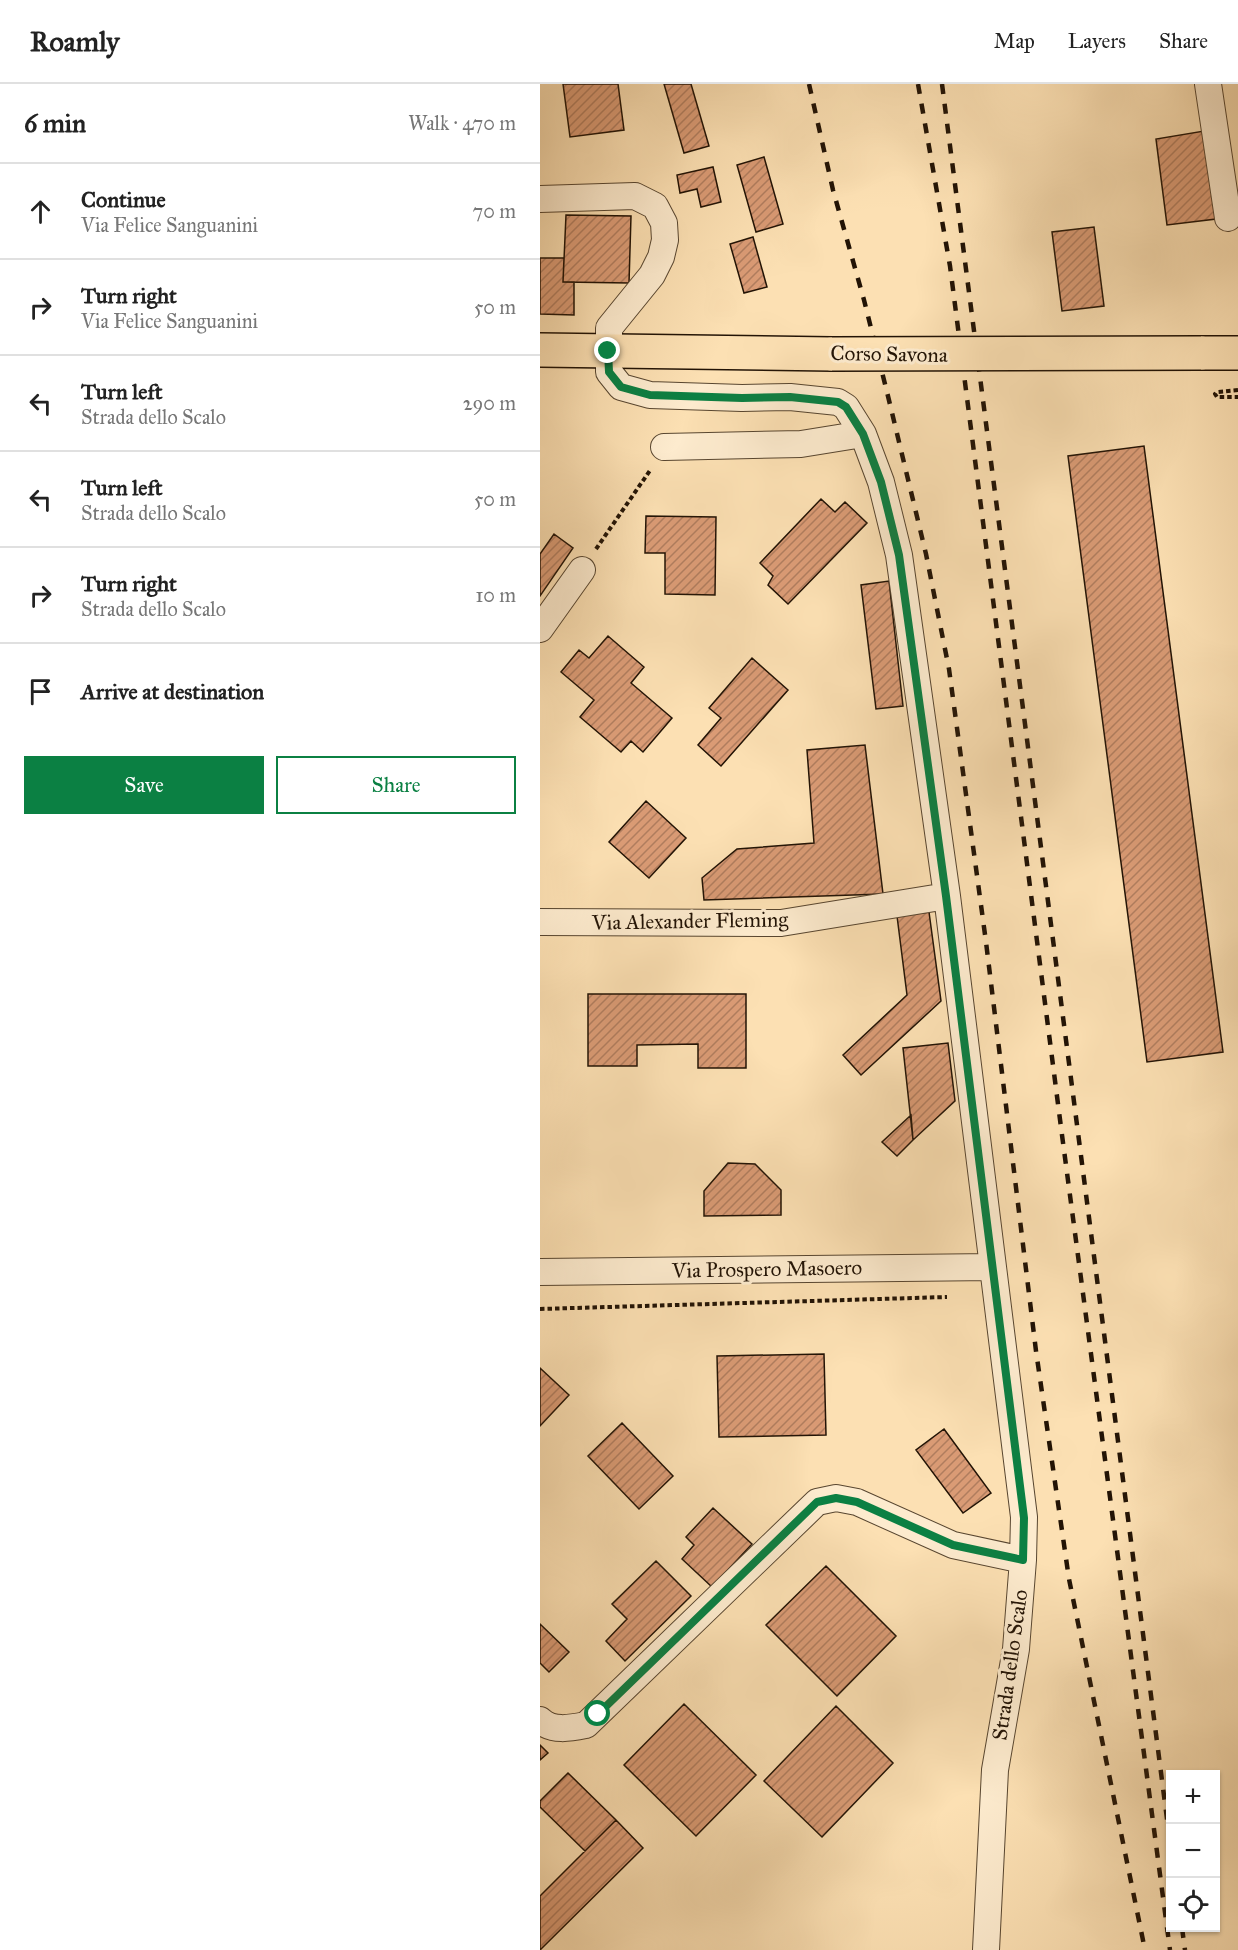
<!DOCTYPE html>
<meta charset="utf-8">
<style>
:root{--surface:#fff;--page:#f6f6f6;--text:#222;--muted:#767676;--line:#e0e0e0;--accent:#0b8043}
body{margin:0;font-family:"IM FELL Great Primer",serif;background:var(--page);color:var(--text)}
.controls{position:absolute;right:18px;bottom:18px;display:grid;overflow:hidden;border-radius:0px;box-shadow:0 2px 4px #0004}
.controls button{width:54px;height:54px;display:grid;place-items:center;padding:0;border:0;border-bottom:2px solid var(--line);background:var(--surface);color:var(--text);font:30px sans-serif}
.stop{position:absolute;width:18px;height:18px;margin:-14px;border:4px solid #0b8043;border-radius:50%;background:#fff}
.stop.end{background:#0b8043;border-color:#fff;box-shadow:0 2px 6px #0008}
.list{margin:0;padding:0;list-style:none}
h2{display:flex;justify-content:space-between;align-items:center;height:78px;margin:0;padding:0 24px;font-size:26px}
h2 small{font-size:20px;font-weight:400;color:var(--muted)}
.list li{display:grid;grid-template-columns:39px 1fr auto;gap:18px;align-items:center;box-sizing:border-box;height:96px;padding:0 24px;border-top:2px solid var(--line)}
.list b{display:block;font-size:22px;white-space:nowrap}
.list p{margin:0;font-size:20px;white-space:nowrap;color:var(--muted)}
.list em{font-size:20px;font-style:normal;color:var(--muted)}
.actions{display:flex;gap:12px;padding:18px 24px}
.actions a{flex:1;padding:14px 0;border:2px solid var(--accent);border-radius:0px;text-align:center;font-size:21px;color:var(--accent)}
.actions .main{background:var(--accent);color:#fff}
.icon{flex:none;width:33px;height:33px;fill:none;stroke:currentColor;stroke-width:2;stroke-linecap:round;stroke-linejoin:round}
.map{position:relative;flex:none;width:698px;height:1866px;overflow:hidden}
header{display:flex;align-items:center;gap:36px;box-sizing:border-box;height:84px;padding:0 30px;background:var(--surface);border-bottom:2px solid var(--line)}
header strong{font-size:28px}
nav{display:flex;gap:33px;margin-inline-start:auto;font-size:21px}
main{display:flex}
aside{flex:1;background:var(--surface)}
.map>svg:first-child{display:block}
.building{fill:url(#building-hatch);stroke:#221305;stroke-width:1.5}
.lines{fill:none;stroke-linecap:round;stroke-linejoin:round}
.street-casing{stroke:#584630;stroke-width:28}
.primary-casing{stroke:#221305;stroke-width:36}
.path{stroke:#221305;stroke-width:4;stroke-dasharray:4.5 3;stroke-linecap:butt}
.street{stroke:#fdebce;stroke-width:26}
.primary{stroke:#fce0b3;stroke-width:33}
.rail{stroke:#221305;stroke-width:4.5;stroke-dasharray:10 10;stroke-linecap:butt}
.primary-bridge-casing{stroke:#221305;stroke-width:36;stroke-linecap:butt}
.primary-bridge{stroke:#fce0b3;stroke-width:33}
.route{stroke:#0b8043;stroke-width:8}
.labels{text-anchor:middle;stroke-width:6;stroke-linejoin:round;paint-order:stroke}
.street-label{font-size:21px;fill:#221305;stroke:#fdebce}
</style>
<header>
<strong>Roamly</strong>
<nav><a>Map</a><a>Layers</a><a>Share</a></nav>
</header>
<main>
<aside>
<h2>6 min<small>Walk · 470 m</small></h2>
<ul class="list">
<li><svg class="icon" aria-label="ahead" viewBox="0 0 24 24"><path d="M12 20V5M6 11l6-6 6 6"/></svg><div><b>Continue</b><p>Via Felice Sanguanini</p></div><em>70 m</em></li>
<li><svg class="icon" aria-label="right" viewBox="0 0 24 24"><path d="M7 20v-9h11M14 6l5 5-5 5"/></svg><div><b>Turn right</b><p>Via Felice Sanguanini</p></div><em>50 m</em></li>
<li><svg class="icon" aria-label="left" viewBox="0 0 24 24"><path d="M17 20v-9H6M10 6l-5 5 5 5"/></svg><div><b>Turn left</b><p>Strada dello Scalo</p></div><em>290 m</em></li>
<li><svg class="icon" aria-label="left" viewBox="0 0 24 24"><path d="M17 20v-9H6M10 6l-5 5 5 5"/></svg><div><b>Turn left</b><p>Strada dello Scalo</p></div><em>50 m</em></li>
<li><svg class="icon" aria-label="right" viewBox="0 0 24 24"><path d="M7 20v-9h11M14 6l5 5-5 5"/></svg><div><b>Turn right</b><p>Strada dello Scalo</p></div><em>10 m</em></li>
<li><svg class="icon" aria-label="arrive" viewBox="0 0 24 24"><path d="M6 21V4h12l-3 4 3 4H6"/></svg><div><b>Arrive at destination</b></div></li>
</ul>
<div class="actions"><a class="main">Save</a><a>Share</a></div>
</aside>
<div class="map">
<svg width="698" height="1866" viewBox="0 0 698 1866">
<defs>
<pattern id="building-hatch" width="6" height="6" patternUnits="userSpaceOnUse" patternTransform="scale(1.5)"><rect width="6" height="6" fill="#da9b75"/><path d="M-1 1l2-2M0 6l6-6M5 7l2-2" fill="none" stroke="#b07d5e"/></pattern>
</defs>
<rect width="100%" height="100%" fill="#fce0b3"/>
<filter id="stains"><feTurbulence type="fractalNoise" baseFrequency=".00333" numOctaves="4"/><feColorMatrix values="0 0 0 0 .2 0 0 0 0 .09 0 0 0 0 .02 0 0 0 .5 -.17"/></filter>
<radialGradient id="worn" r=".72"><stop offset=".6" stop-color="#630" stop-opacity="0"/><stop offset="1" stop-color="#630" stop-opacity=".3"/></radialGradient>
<path class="building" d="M23,0h55l6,46 -54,7z
M124,0h27l18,62 -25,7z
M664,47l12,88 -49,6 -11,-86z
M224,73l19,67 -27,8 -19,-67z
M173,83l8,35 -20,5 -4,-18 -17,4 -3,-18z
M26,131l65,1 -2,67 -66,-1z
M554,143l10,79 -42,5 -10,-79z
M213,153l14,50 -23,6 -14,-49z
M0,174h24l-1,24h11v33l-34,-1z
M604,362l79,606 -76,10 -79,-606z
M281,415l14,13 10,-10 22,21 -79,81 -20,-19 5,-9 -13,-13z
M106,432l70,1 -1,78 -50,-1v-41h-20z
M14,450l19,14 -33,48v-42z
M349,497l14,125 -27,3 -15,-124z
M68,552l36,31 -13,16 41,35 -29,34 -12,-11 -10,11 -41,-35 14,-17 -33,-28 18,-22 10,8z
M212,574l36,32 -67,76 -23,-21 23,-27 -12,-10z
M325,661l18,149 -179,6 -2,-22 35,-29 77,-6 -7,-93z
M106,717l40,37 -37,40 -40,-36z
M389,828l12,89 -80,74 -18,-20 64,-60 -10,-79z
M48,910h158v74h-48v-24l-61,1v21h-49z
M408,959l7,58 -42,39 -10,-92z
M371,1031l2,25 -16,16 -15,-14z
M188,1079l27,1 26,26v25l-77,1v-25z
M284,1270l2,81 -107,2 -2,-81z
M0,1284l29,27 -29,31z
M82,1339l51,53 -34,33 -51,-53z
M404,1345l47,64 -28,20 -47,-63z
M173,1424l39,36 -40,43 -30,-28 12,-14 -8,-8z
M116,1477l35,35 -66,65 -19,-20 21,-22 -15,-15z
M286,1482l70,70 -59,60 -71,-71z
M0,1540l29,28 -20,20 -9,-9z
M144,1620l72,71 -60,61 -72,-71z
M296,1622l57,57 -71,74 -58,-56z
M0,1661l8,8 -8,7z
M28,1689l48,47 -31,31 -45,-44v-6z
M76,1736l27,28 -103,102v-54z"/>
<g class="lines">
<g class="street-casing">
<path id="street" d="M668,0l20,134
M0,115l95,-3 20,10 9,17 1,17 -4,17 -9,18 -43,53v44l12,15 29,8 92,3 48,-1 48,5 8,5 17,27 18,48 18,73 48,341 77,621 -1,43 -7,89 -21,121 -9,180
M124,363l137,-3 62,-10
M0,545l42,-59
M0,838l241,1 166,-27
M0,1188l453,-5
M0,1636c12,12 31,8 46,5l231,-223 19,-4 21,4 96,43 70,15"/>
</g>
<g class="primary-casing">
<path id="primary" d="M0,266l292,4
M661,269h37"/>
</g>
<path class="path" d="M698,306l-20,2 -3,2 2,3h21
M56,465l55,-80
M0,1225l407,-12"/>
<use href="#street" class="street"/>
<use href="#primary" class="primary"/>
<path class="rail" d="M269,0l24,106 31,110 23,92 39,162 23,115 37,273 50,409 33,228 76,371
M378,0l32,182 112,869 108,815
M402,0l228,1758
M642,1844l3,22"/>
<g class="primary-bridge-casing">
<path id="primary-bridge" d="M292,270l369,-1"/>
</g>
<use href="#primary-bridge" class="primary-bridge"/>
</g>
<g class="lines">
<path class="route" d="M58,1630l219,-212 19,-4 21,4 96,43 70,15 1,-42 -78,-622 -47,-341 -18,-73 -18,-48 -17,-27 -8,-5 -48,-5 -48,1 -92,-3 -29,-8 -12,-15 -1,-21"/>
</g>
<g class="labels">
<g class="street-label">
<text transform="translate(349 270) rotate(1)" y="7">Corso Savona</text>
<text transform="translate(150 837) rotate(-1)" y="7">Via Alexander Fleming</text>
<text transform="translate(227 1185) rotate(-1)" y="7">Via Prospero Masoero</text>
<text transform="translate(470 1581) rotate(-82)" y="7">Strada dello Scalo</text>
</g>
</g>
<rect width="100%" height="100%" filter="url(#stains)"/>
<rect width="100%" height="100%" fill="url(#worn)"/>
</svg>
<div class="controls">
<button>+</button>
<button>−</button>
<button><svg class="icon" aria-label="locate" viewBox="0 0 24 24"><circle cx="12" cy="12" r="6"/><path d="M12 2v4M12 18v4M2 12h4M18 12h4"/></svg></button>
</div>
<div class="stop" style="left:58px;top:1630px"></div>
<div class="stop end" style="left:68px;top:267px"></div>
</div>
</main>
